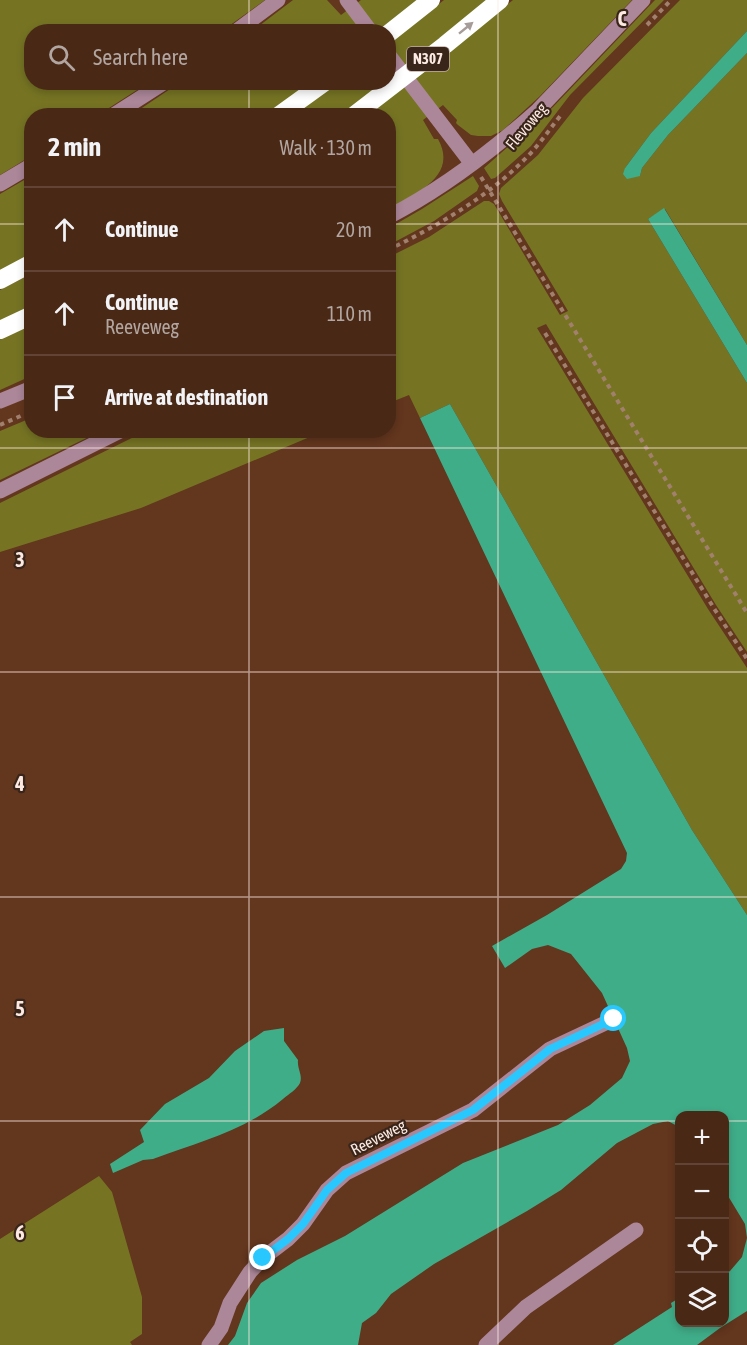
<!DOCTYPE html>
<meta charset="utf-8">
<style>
:root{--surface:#4a2816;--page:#543423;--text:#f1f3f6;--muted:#b2a6a1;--line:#614435}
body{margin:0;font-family:"Asap Condensed",sans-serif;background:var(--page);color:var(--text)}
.controls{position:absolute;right:18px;bottom:18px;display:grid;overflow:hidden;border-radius:12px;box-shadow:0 3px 9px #0003}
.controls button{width:54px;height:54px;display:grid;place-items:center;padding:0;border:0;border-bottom:2px solid var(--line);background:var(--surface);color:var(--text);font:30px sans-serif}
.stop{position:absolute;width:18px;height:18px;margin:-14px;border:4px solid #28c8ff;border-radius:50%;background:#fff}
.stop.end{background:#28c8ff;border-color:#fff;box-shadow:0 2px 6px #0008}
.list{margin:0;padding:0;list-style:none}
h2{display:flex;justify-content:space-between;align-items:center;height:78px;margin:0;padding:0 24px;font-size:26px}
h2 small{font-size:20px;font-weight:400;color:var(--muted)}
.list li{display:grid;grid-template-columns:39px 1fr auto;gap:18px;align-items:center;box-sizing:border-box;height:84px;padding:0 24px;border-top:2px solid var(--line)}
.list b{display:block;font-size:22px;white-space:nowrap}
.list p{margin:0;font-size:20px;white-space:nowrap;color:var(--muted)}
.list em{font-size:20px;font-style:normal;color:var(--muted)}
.icon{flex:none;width:33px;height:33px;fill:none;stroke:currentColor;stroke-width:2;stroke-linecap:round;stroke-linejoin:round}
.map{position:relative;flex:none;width:747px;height:1345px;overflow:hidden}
.search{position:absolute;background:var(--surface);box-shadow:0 3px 9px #0003;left:24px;top:24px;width:372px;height:66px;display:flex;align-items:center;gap:15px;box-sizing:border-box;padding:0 21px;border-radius:24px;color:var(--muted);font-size:22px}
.panel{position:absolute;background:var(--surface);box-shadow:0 3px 9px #0003;left:24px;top:108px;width:372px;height:330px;border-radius:24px}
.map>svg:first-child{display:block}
.green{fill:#767423}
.water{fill:#40ad89}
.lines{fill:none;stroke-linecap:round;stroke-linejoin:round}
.path{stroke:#a2806e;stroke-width:4;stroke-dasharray:4.5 4.5;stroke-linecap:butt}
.minor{stroke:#ac8799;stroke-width:15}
.highway{stroke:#fff;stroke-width:18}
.oneway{fill:#a69d98}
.route{stroke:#28c8ff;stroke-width:8}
.grid{fill:none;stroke:#fceae2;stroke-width:1.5;stroke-opacity:0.55}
.labels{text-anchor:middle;stroke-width:4.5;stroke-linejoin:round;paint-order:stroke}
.shield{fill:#3a251a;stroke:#c2afa6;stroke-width:1.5}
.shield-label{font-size:15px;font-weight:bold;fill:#fceae2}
.street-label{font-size:16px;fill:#fceae2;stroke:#3a251a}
.grid-label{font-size:20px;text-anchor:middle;font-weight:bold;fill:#fceae2;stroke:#3a251a;stroke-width:4.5;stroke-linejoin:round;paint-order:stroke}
</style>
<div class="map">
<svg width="747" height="1345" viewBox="0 0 747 1345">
<rect width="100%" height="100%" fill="#63361e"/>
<path class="green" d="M0,0h265l-43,31 -190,1v50l116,1 -50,32 -66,1 -1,40 -31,19z
M293,0h34l14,15 20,-15h60l-41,31 -129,1z
M444,0h46l-101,81v-37z
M513,0h119l-92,96 -37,34 -12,6h-13l-7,-1 -13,-10 -2,-2 1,-3 -14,-15 -20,15 11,19h4c21,38 -24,55 -49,70l-1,-93h-21z
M655,0h9l-94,95 -39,51 -36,32 -4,1 -7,-11 69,-61z
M680,0h67v31l-96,102 -26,35 15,8 2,-8 26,-33 79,-82v292l-82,-136 -17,10 99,164v269l-31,-47 -170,-281 -9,4 171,281 39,59v247l-55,-85 -242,-426 -30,14 -11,-23 -20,8v-146l40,-20 55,-36h5l5,3 66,111 8,-4 -66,-110 -3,-7 2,-6 37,-33 45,-57z
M179,83h133l-47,32 -135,1z
M338,83h49l-45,32 -51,1z
M31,176v80l-31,17v-79z
M473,176l6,10 -2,5 -43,30 -45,24v-17l33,-19z
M31,274v32l-31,16v-32z
M31,323v53l-31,14v-51z
M31,418l1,12 69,1 -101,49v-49z
M148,430l176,1 -183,77 -141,44v-49z
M99,1176l13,16 30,105v37l-12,8 2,3h-132v-106z"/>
<path class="water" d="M747,31v22l-79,82 -26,33 -2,8 -13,3 -4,-5 2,-6 26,-35z
M664,208l83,137v38l-99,-164z
M450,404l242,426 55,85v396l-27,17 -23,17h-84l59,-38 -1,-4 8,-5 1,24h44l1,-48 5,-3 12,-14 5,-19 -2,-14 -20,-33 -1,-75h-44l-1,11 -11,-6 -15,3 -36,19 -56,47 -34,21 -93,53 -43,30 -15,19 -14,10 -4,22h-130l7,-9 12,-33 14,-20 36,-23 48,-24 118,-73 95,-38 32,-20 32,-27 8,-17 -3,-13 -25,-55 -31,-39 -23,-9 -16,4 -27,19 -13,-22 55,-31 74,-46 5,-8 1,-8 -207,-435z
M284,1028v13l14,19c-1,9 5,15 2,23 -3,6 -11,11 -17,16 -40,33 -82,42 -130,60l-10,1 -30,13 -3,-9 34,-22 -4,-12 25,-26 44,-26 26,-27 29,-20z"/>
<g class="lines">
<path class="path" d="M647,25l24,-25
M481,177l266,436
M388,250c49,-24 100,-53 138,-92 13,-13 23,-28 35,-43
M545,333l170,277 32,49
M0,425l32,-14"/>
<path class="minor" d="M347,0l24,32
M235,32l43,-32
M388,54l84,110
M112,116l53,-34
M0,184l32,-19
M388,217c55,-28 104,-66 150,-107l105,-110
M0,401l32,-13
M0,491l122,-61
M209,1345l12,-17 9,-25 20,-31 13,-14 25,-19 15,-15 24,-34 19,-17 127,-63 77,-61 64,-30
M486,1345l40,-38 110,-77"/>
<path class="highway" d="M388,34l43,-34
M278,116l47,-34
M353,116l92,-71 55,-45
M0,280l32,-17
M0,330l32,-15"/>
</g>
<defs><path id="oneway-solid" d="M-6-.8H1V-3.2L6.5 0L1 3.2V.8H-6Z" transform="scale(1.5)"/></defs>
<use class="oneway" href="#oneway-solid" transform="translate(466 28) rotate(-39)"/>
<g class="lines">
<path class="route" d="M263,1258l25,-19 15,-15 24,-34 19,-17 127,-63 77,-61 64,-30"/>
</g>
<path class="grid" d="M249,0v32M498,0v1345M249,82v34M0,224h32M388,224h359M249,430v915M0,448h747M0,672h747M0,897h747M0,1121h680M724,1121h23"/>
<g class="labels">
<rect class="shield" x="407" y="47" width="42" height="24" rx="4.5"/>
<g class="shield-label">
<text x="428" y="64">N307</text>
</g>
<g class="street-label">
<text transform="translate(526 126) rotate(-50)" y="6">Flevoweg</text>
<text transform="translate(378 1137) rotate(-27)" y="6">Reeveweg</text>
</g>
</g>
<g class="grid-label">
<text x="622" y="26">C</text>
<text x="20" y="567">3</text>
<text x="20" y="791">4</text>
<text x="20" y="1016">5</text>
<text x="20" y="1240">6</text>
</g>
</svg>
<div class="controls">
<button>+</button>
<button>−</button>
<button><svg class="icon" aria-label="locate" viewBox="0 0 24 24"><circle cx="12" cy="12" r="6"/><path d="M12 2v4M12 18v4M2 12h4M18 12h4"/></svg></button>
<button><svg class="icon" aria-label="layers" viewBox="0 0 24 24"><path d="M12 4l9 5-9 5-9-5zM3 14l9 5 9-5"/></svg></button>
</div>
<div class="stop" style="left:614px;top:1019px"></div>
<div class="stop end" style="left:263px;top:1258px"></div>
<div class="search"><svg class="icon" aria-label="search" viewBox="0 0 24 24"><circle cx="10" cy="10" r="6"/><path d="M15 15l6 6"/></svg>Search here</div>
<section class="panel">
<h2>2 min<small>Walk · 130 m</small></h2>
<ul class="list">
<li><svg class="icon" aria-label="ahead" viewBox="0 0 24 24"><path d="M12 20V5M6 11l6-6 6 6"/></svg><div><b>Continue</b></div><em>20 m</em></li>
<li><svg class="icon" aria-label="ahead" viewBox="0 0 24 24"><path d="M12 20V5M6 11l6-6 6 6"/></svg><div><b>Continue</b><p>Reeveweg</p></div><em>110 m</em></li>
<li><svg class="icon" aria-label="arrive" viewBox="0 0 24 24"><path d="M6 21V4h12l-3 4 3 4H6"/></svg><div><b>Arrive at destination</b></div></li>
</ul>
</section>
</div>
